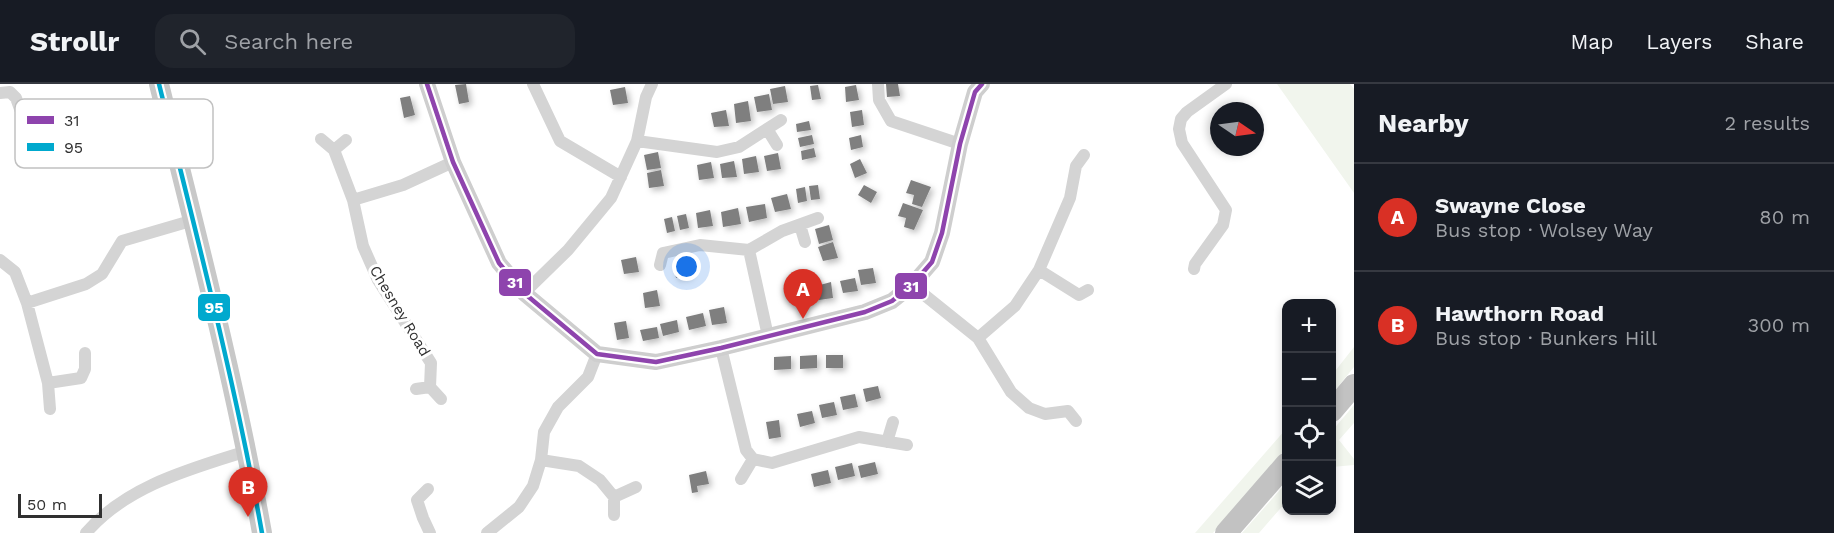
<!DOCTYPE html>
<meta charset="utf-8">
<style>
:root{--surface:#171b24;--page:#20242c;--text:#f1f3f6;--muted:#9ea1a6;--line:#363941;--accent:#d93025}
body{margin:0;font-family:"Work Sans",sans-serif;background:var(--page);color:var(--text)}
.controls{position:absolute;right:18px;bottom:18px;display:grid;overflow:hidden;border-radius:12px;box-shadow:0 3px 9px #0003}
.controls button{width:54px;height:54px;display:grid;place-items:center;padding:0;border:0;border-bottom:2px solid var(--line);background:var(--surface);color:var(--text);font:30px sans-serif}
.compass{position:absolute;left:1210px;top:18px;width:54px;height:54px;border-radius:50%;background:var(--surface);box-shadow:0 3px 9px #0003;rotate:103deg}
.scale{position:absolute;left:18px;bottom:15px;width:84px;box-sizing:border-box;padding-left:6px;border:3px solid #303030;border-top:0;font-size:16px;line-height:21px;white-space:nowrap;color:#303030;-webkit-text-stroke:4px #fff;paint-order:stroke}
.you{position:absolute;left:687px;top:183px;width:21px;height:21px;margin:-15px;border:4px solid #fff;border-radius:50%;background:#1a73e8;box-shadow:0 0 0 9px #1a73e833}
.badge{display:grid;place-items:center;width:39px;height:39px;border-radius:50%;background:var(--accent);color:#fff;font-size:20px;font-weight:700}
.pin{position:absolute;translate:-50% -50px;filter:drop-shadow(0 2px 3px #0008)}
.pin::after{content:'';position:absolute;top:32px;width:21px;height:18px;background:inherit;clip-path:polygon(0 0,100% 0,50% 100%)}
.list{margin:0;padding:0;list-style:none}
h2{display:flex;justify-content:space-between;align-items:center;height:78px;margin:0;padding:0 24px;font-size:26px}
h2 small{font-size:20px;font-weight:400;color:var(--muted)}
.list li{display:grid;grid-template-columns:39px 1fr auto;gap:18px;align-items:center;box-sizing:border-box;height:108px;padding:0 24px;border-top:2px solid var(--line)}
.list b{display:block;font-size:22px;white-space:nowrap}
.list p{margin:0;font-size:20px;white-space:nowrap;color:var(--muted)}
.list em{font-size:20px;font-style:normal;color:var(--muted)}
.icon{flex:none;width:33px;height:33px;fill:none;stroke:currentColor;stroke-width:2;stroke-linecap:round;stroke-linejoin:round}
.map{position:relative;flex:none;width:1354px;height:449px;overflow:hidden}
header{display:flex;align-items:center;gap:36px;box-sizing:border-box;height:84px;padding:0 30px;background:var(--surface);border-bottom:2px solid var(--line)}
header strong{font-size:28px}
nav{display:flex;gap:33px;margin-inline-start:auto;font-size:21px}
.search{width:420px;height:54px;background:var(--page);display:flex;align-items:center;gap:15px;box-sizing:border-box;padding:0 21px;border-radius:18px;color:var(--muted);font-size:22px}
main{display:flex}
aside{flex:1;background:var(--surface)}
.map>svg:first-child{display:block}
.green{fill:#f1f5ed}
.building{fill:#7f7f7f;filter:url(#shadow)}
.lines{fill:none;stroke-linecap:round;stroke-linejoin:round}
.street{stroke:#d4d4d4;stroke-width:12}
.secondary{stroke:#cecece;stroke-width:16}
.primary{stroke:#c8c8c8;stroke-width:20}
.highway{stroke:#c2c2c2;stroke-width:22}
.bus-1-casing{stroke:#fff;stroke-width:9}
.bus-2-casing{stroke:#fff;stroke-width:9}
.bus-1{stroke:#8e44ad;stroke-width:4.5}
.bus-2{stroke:#00a9ce;stroke-width:4.5}
.labels{text-anchor:middle;stroke-width:6;stroke-linejoin:round;paint-order:stroke}
.street-label{font-size:15px;fill:#303030;stroke:#fff}
.key{fill:#fff;stroke:#c1c1c1;stroke-width:1.5}
.key-label{font-size:16px;fill:#303030}
.line-badge{stroke:#fff;stroke-width:2}
.badge-label{font-size:16px;text-anchor:middle;font-weight:bold;fill:#fff}
</style>
<header>
<strong>Strollr</strong>
<div class="search"><svg class="icon" aria-label="search" viewBox="0 0 24 24"><circle cx="10" cy="10" r="6"/><path d="M15 15l6 6"/></svg>Search here</div>
<nav><a>Map</a><a>Layers</a><a>Share</a></nav>
</header>
<main>
<div class="map">
<svg width="1354" height="449" viewBox="0 0 1354 449">
<defs>
<filter id="shadow"><feDropShadow dx="3" dy="3" stdDeviation="3" flood-color="#0004"/></filter>
</defs>
<rect width="100%" height="100%" fill="#fff"/>
<path class="green" d="M1277,0h73l4,5v104z
M1354,263v20l-22,27v-19z
M1354,321v18l-15,17 15,19v6l-22,2v-36z
M1286,345v19l-73,85h-18z
M1286,399v19l-27,31h-17z"/>
<path class="building" d="M466,0l3,18 -10,2 -4,-19z
M886,0h12l2,12 -13,1z
M818,1l3,14 -9,1 -2,-14z
M856,1l3,15 -13,2 -1,-15z
M785,2l3,16 -15,2 -3,-15z
M625,3l3,16 -15,2 -3,-15z
M769,10l3,16 -15,2 -3,-15z
M410,12l5,19 -11,3 -4,-20z
M748,17l3,20 -15,2 -2,-19z
M726,26l3,16 -15,1 -3,-14z
M862,26l2,15 -12,2 -2,-15z
M809,37l2,9 -14,2 -1,-8z
M812,51l2,9 -14,3 -2,-9z
M861,51l2,12 -12,3 -2,-12z
M814,64l2,9 -14,3 -1,-9z
M658,68l3,16 -14,2 -3,-15z
M778,69l3,16 -14,2 -3,-15z
M756,72l3,16 -15,2 -2,-15z
M860,75l7,14 -12,5 -5,-14z
M734,77l3,16 -15,1 -2,-14z
M711,78l3,16 -15,2 -2,-15z
M661,86l3,16 -15,2 -2,-15z
M911,96l20,7 -9,20 -10,-3 2,-9 -8,-2z
M818,101l2,14 -9,1 -2,-14z
M864,101l13,7 -6,11 -13,-8z
M805,103l2,14 -9,2 -2,-14z
M787,110l4,15 -16,3 -4,-14z
M903,119l20,7 -9,20 -10,-3 2,-9 -8,-2z
M765,120l2,14 -18,4 -3,-15z
M738,124l3,16 -18,3 -2,-15z
M710,126l3,16 -15,2 -2,-15z
M686,130l3,14 -9,2 -3,-14z
M672,133l3,14 -8,2 -3,-14z
M829,141l4,15 -14,4 -4,-15z
M833,158l5,16 -15,3 -5,-14z
M636,173l3,15 -15,2 -3,-14z
M687,176l3,16 -14,2 -3,-15z
M873,184l3,15 -15,2 -3,-15z
M855,194l3,13 -15,2 -3,-12z
M819,197l1,4 11,-3 2,16 -14,2 -1,-3 -6,1 -4,-15z
M657,206l3,16 -15,2 -2,-15z
M724,223l3,16 -15,2 -3,-15z
M703,229l3,13 -17,4 -3,-13z
M677,236l2,12 -16,4 -3,-12z
M626,237l3,17 -12,2 -3,-17z
M657,243l2,11 -16,3 -3,-11z
M817,271v13l-17,1v-13z
M826,271h17v13h-17z
M791,272v13l-17,1v-13z
M878,302l3,12 -15,4 -3,-13z
M855,310l3,13 -15,3 -3,-13z
M834,318l3,13 -15,3 -3,-13z
M812,327l3,12 -15,4 -3,-13z
M779,336l2,17 -12,2 -3,-17z
M875,378l3,12 -17,4 -3,-12z
M852,379l3,13 -17,4 -3,-13z
M828,386l3,13 -17,4 -3,-13z
M706,387l3,13 -12,2 1,6 -6,1 -3,-18z"/>
<g class="lines">
<path class="street" d="M533,0l27,57 61,36
M878,0l1,16 12,21 69,23
M0,9l10,-1 6,6 12,33
M767,45l10,16
M321,55l13,11 19,50
M637,57l80,11 22,-5 42,-27
M334,66l12,-10
M800,141l5,17
M749,166l33,-19 36,-13
M0,176l15,12 12,31 21,80 2,26
M660,181l3,-12 37,-8 49,5 19,86
M1194,185l1,-5 28,-39 3,-15 -44,-67 -3,-14 2,-10 6,-7 39,-28
M1039,186l40,25 9,-5
M912,201l66,53 33,54 18,16 16,6 23,-3 8,10
M524,209l44,-43 43,-52 26,-57 9,-44 6,-13
M27,219l59,-19 16,-10 20,-33 72,-21
M978,254l37,-32 24,-36 31,-72 6,-32 8,-11
M721,264l25,102 7,9 19,4 87,-26 48,8
M48,299l33,-5 4,-9v-16
M430,303l11,12
M416,305l14,-2 1,-24 -53,-83 -15,-34 -10,-46 50,-15 50,-23
M887,358l6,-20
M541,376l38,6 21,14 14,17 22,-10
M741,395l12,-20
M428,405l-11,11 6,18 7,15
M614,431v-18
M86,449c40,-47 104,-64 161,-82
M487,449l32,-26 14,-21 8,-26 3,-28 14,-25 30,-30 9,-23"/>
<path class="secondary" d="M427,0l26,78 46,101 25,30 73,61 59,8 65,-14 144,-36 27,-11 20,-16 20,-23 10,-29 18,-89 15,-52 7,-8"/>
<path class="primary" d="M159,0c37,149 76,298 103,449"/>
<path class="highway" d="M1332,327l22,-26
M1226,449l60,-69"/>
<g class="bus-1-casing">
<path id="bus-1" d="M427,0l26,78 46,101 25,30 73,61 59,8 65,-14 144,-36 27,-11 20,-16 20,-23 10,-29 18,-89 15,-52 7,-8"/>
</g>
<g class="bus-2-casing">
<path id="bus-2" d="M159,0c37,149 76,298 103,449"/>
</g>
<use href="#bus-1" class="bus-1"/>
<use href="#bus-2" class="bus-2"/>
</g>
<g class="labels">
<g class="street-label">
<text transform="translate(400 227) rotate(59)" y="5">Chesney Road</text>
</g>
</g>
<rect x="15" y="15" width="198" height="69" rx="9" class="key"/>
<rect x="27" y="32" width="27" height="8" fill="#8e44ad"/>
<rect x="27" y="59" width="27" height="8" fill="#00a9ce"/>
<g class="key-label">
<text x="64" y="42">31</text>
<text x="64" y="69">95</text>
</g>
<g class="line-badge">
<rect x="498" y="184" width="34" height="29" rx="6" fill="#8e44ad"/>
<rect x="894" y="188" width="34" height="28" rx="6" fill="#8e44ad"/>
<rect x="197" y="209" width="34" height="29" rx="6" fill="#00a9ce"/>
</g>
<g class="badge-label">
<text x="515" y="204">31</text>
<text x="911" y="208">31</text>
<text x="214" y="229">95</text>
</g>
</svg>
<div class="controls">
<button>+</button>
<button>−</button>
<button><svg class="icon" aria-label="locate" viewBox="0 0 24 24"><circle cx="12" cy="12" r="6"/><path d="M12 2v4M12 18v4M2 12h4M18 12h4"/></svg></button>
<button><svg class="icon" aria-label="layers" viewBox="0 0 24 24"><path d="M12 4l9 5-9 5-9-5zM3 14l9 5 9-5"/></svg></button>
</div>
<svg class="compass" viewBox="-18 -18 36 36"><path d="M0-13l5 13h-10z" fill="#e53935"/><path d="M0 13l5-13h-10z" fill="#9ea1a6"/></svg>
<div class="scale">50 m</div>
<div class="you"></div>
<div class="pin badge" style="left:803px;top:235px">A</div>
<div class="pin badge" style="left:248px;top:433px">B</div>
</div>
<aside>
<h2>Nearby<small>2 results</small></h2>
<ul class="list">
<li><span class="badge">A</span><div><b>Swayne Close</b><p>Bus stop · Wolsey Way</p></div><em>80 m</em></li>
<li><span class="badge">B</span><div><b>Hawthorn Road</b><p>Bus stop · Bunkers Hill</p></div><em>300 m</em></li>
</ul>
</aside>
</main>
